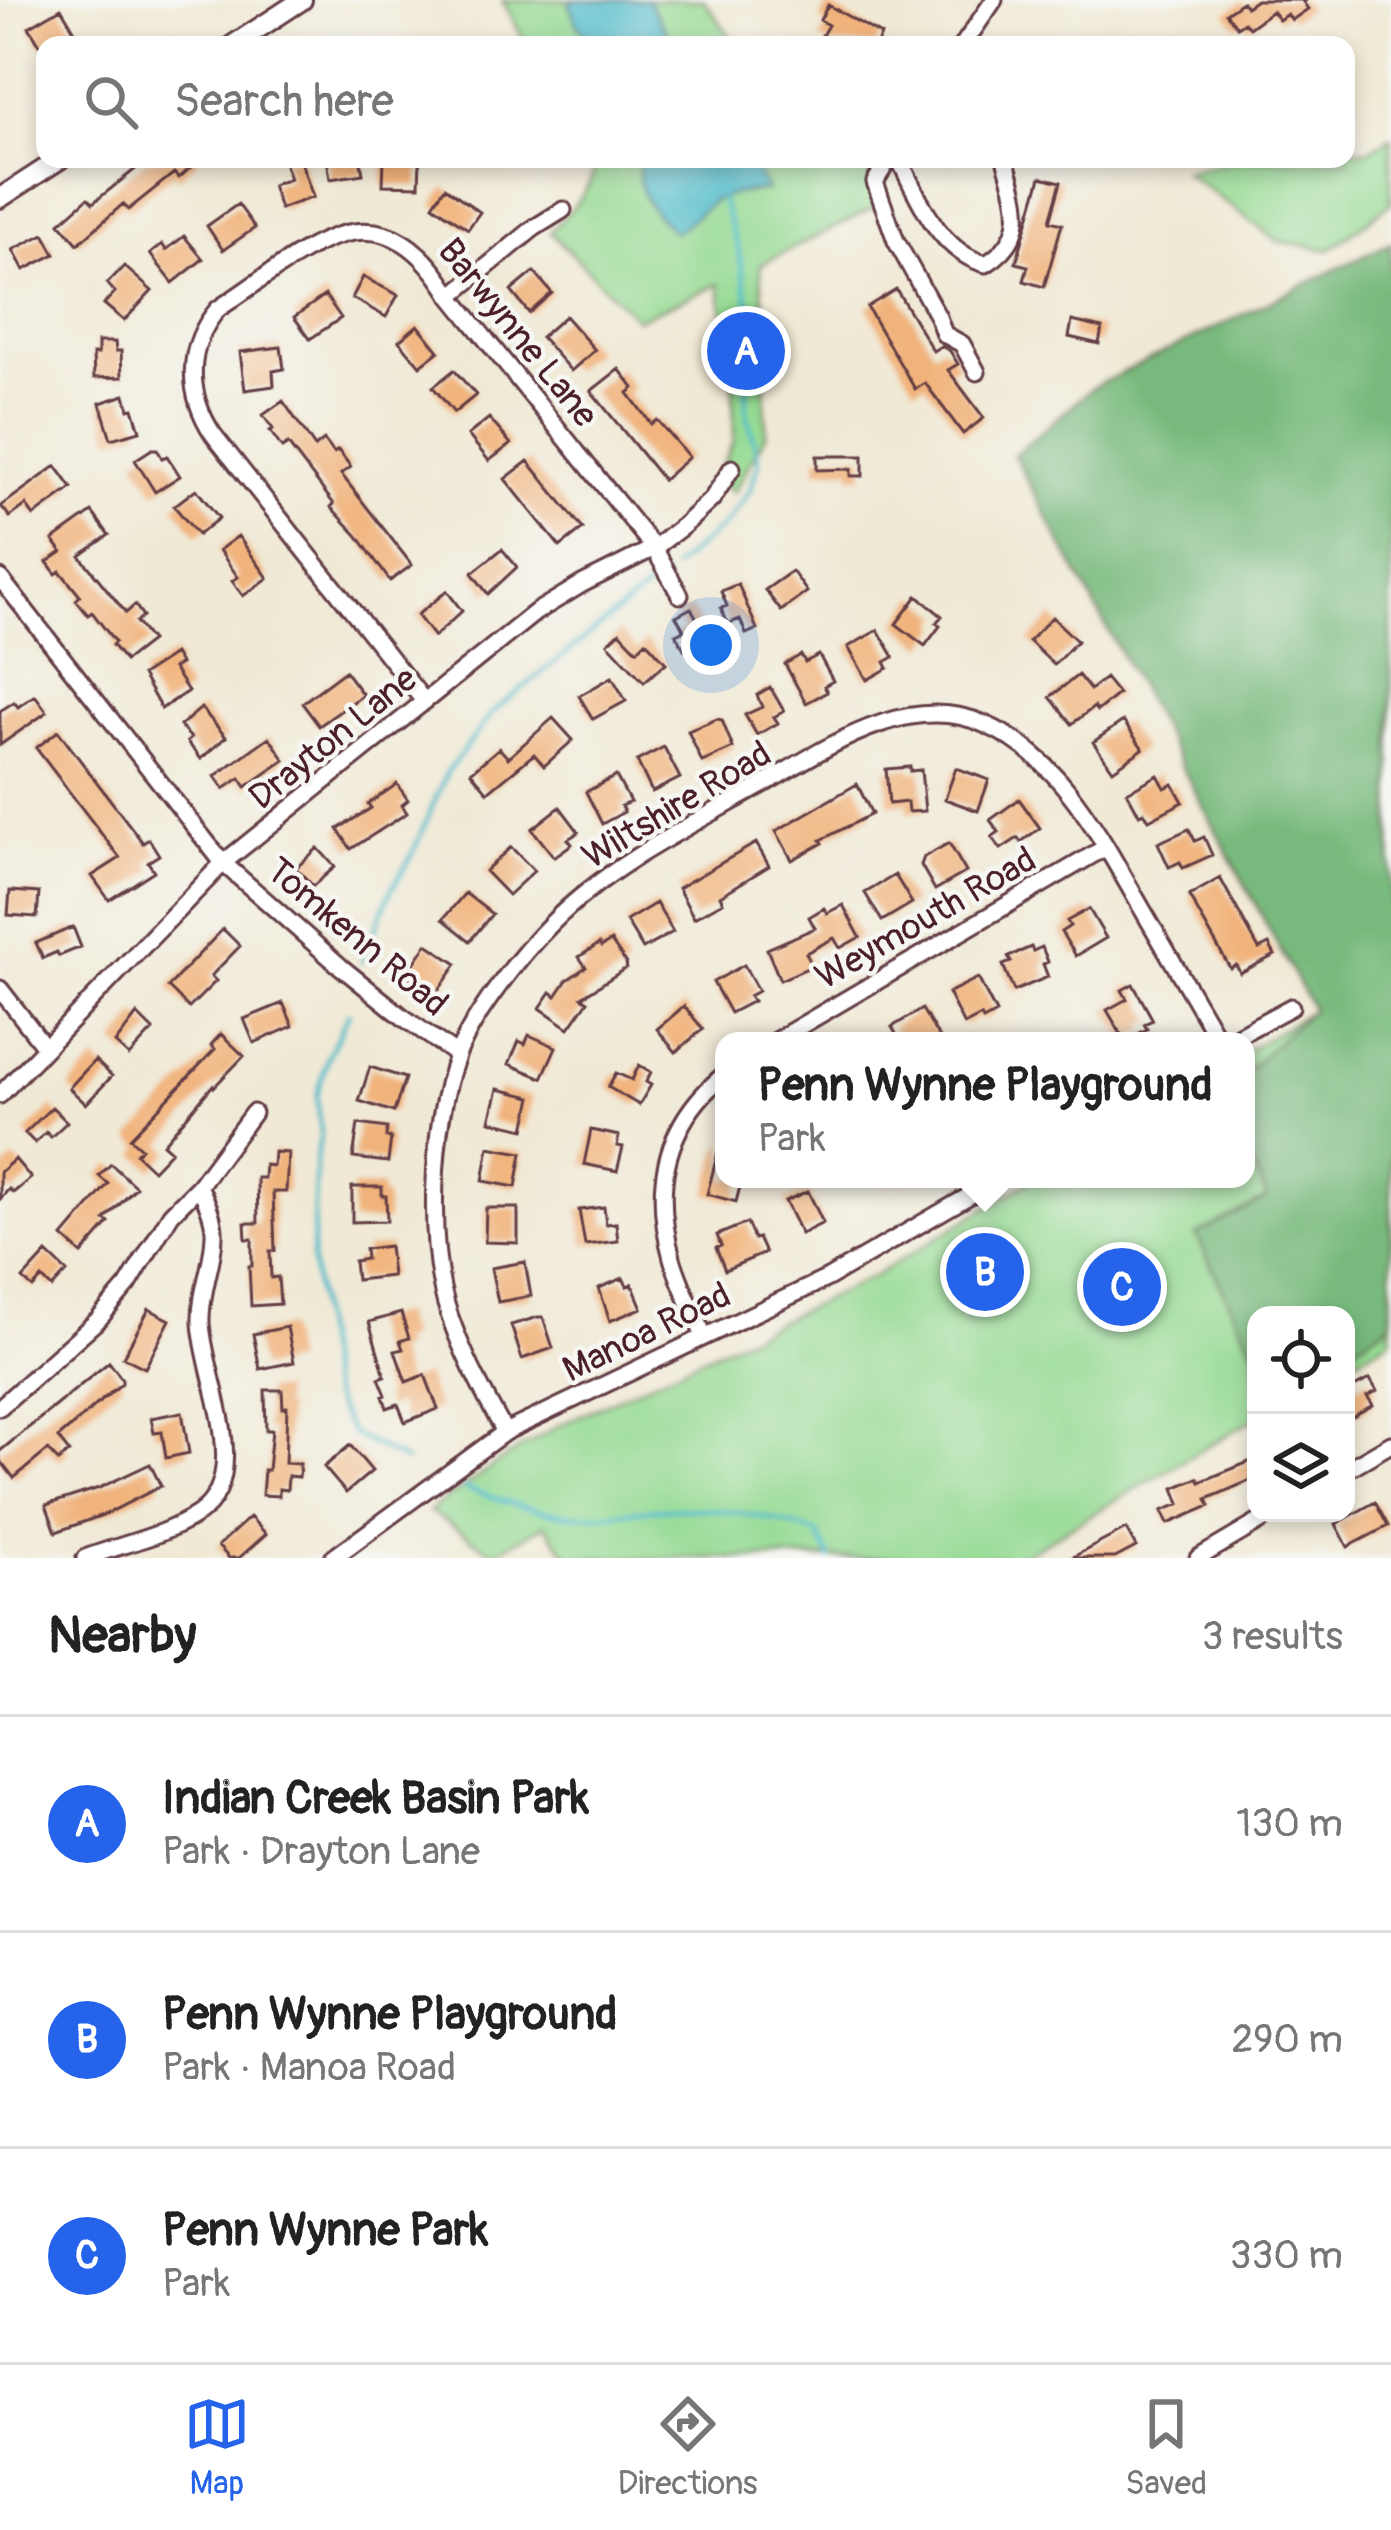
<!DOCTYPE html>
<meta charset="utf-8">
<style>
:root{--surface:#fff;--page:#f2f2f2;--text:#222;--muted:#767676;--line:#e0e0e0;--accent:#2563eb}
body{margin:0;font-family:Pangolin,sans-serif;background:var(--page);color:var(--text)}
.controls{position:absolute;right:36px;bottom:36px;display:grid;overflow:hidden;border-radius:24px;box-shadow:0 6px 18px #0003}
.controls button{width:108px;height:108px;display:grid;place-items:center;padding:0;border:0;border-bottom:3px solid var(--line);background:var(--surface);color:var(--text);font:60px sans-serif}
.you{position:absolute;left:711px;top:645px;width:42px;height:42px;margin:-30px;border:9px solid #fff;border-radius:50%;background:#1a73e8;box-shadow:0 0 0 18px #1a73e833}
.badge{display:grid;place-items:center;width:78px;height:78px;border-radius:50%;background:var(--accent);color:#fff;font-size:39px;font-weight:700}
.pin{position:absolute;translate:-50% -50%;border:6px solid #fff;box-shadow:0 3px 12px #0006}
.popup{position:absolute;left:715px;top:1032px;width:540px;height:156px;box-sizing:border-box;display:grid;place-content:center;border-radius:24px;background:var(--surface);filter:drop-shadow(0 3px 9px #0005);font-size:39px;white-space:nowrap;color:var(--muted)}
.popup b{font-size:45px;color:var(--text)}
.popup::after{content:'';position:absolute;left:50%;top:100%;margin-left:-24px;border:24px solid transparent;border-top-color:var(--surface)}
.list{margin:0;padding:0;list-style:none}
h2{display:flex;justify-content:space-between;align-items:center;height:156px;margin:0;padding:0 48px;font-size:51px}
h2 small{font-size:39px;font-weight:400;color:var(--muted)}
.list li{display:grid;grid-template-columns:78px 1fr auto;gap:36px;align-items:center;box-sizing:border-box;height:216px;padding:0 48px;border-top:3px solid var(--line)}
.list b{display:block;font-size:45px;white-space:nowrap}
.list p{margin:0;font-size:39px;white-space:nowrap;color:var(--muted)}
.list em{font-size:39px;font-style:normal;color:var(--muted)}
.icon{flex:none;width:66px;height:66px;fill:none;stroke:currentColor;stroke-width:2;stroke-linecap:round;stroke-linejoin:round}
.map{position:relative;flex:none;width:1391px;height:1558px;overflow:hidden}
.search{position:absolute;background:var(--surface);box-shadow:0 6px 18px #0003;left:36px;right:36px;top:36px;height:132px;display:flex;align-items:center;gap:30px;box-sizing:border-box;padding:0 42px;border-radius:24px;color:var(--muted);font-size:45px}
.sheet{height:804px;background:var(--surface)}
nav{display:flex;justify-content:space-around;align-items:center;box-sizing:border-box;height:168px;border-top:3px solid var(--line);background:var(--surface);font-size:33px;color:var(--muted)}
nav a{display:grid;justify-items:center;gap:6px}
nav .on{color:var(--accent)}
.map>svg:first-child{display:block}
.green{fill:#95da93;stroke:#707c5f;stroke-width:3}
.forest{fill:#78ba7d;stroke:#616c54;stroke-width:3}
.water{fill:#50bccb;stroke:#4d6e7b;stroke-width:3}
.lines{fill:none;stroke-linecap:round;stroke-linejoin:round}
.stream{stroke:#50bccb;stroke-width:4.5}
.building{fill:#f1b37c}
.minor-casing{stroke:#633d44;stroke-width:21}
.major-casing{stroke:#633d44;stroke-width:24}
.minor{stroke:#fff;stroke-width:15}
.major{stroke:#fff;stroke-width:18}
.labels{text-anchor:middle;stroke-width:9;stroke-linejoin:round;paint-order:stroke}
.street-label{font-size:36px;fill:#4a1f2b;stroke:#f6f6f2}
</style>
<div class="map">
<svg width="1391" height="1558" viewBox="0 0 1391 1558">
<rect width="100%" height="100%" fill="#f6f6f2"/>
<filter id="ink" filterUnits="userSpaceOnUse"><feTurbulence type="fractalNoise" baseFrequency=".00833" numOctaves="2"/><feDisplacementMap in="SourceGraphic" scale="24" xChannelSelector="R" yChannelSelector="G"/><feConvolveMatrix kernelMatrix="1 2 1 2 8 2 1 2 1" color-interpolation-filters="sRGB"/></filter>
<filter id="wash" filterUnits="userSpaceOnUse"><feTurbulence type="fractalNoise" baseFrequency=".004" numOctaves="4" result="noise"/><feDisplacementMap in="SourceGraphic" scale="48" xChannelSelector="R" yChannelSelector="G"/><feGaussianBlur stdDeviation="2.7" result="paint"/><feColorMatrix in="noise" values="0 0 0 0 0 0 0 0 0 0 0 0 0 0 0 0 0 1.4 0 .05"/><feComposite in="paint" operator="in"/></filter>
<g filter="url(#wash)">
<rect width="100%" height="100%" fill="#f0e9d5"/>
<path class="green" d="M502,0h202l33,45h-210z
M1391,137v66l-61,47 -52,-9 -94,-69 56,-13h106v-9h23z
M596,159h268l15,46 -119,60 4,44 2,126 -33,58 -17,-14 18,-40 -1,-55 -14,-100 -82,35 -87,-87c21,-23 43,-41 46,-73z
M1326,1001l65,111v227l-45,26v-50h-90v103l-238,140h-448l-25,-33 -51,28 -65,-42 76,-53 53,-32 316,-150 160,-97h212v-128z"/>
<path class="forest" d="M1391,243v1080l-45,29v-37h-90v41l-60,-121 71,-37 -21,-48v-78l66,-63 -298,-554 81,-69z"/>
<path class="water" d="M572,0h76l26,45h-79l-18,-21 -8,-19z
M640,159h109l18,31 -33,4 -21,7 -38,32c-25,-24 -40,-37 -35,-74z"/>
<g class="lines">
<path class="stream" d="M673,568l54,-46 23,-32 9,-28 -13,-53 3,-105 -11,-56 -17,-50
M362,962l29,-72 20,-33 36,-85 47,-61 170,-136
M349,1013l-21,43 -11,40 4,38 -5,23 -4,104 15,113 6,25 19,35 53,27
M464,1488c38,13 76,26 116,27 22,1 43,-3 65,-5 58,-5 117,3 172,23l13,25"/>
</g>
<g id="blocks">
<path class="building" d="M1256,0h50l-3,2 5,7 -16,11 -5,-6 -8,6 -7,-9 -23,17 -5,-6 -7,5 -11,-14 16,-11 4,5z
M828,5l53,30 -5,10h-45l-11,-6 8,-14 -8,-5z
M61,8l22,37h-43l-11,-18z
M148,159h52l-21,19 -5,-5 -46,37 -5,-6 -45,40 -18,-21 28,-25 5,5z
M283,159h17l13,38 -33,12 -8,-24 18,-6z
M327,159h33l3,15 -33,5z
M384,159h36l-1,27 -36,-1z
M1041,177l20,5 -11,39 12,3 -18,63 -20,-6 4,-15 -12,-3z
M445,187l35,25 -12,17 -35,-24z
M238,204l17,24 -32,22 -16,-24z
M44,234l11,20 -31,16 -11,-20z
M184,236l19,23 -30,24 -23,-29 12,-10 4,6z
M124,266l28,25 -28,30 -20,-17 11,-12 -8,-8z
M534,272l18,21 -23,20 -18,-22z
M363,277l35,18 -12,22 -34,-19z
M896,289l37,62 8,-5 9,5 8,13 -10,6 36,48 -21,16 -38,-51 -10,6 -48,-82z
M325,295l16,23 -31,21 -16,-22z
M565,316l30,34 -24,21 -30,-34z
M1072,321l30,7 -3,16 -30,-7z
M418,325l21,26 -19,15 -21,-25z
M98,342h17l1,9h5l1,26 -28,1 -1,-24h5z
M281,347l3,22 -11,2 1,15 -29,4 -5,-38z
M619,369l15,19 -6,5 23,31 6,-4 32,37 -26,23 -72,-89z
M454,370l22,25 -22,18 -21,-26z
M125,395l4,14 4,-1 7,23 -29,8 -11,-36z
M283,401l32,46 9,-7 10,13 4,-3 13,17 -10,7 71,91 -22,16 -33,-46 -26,-28 3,-3 -46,-60 -6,4 -12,-17 3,-2 -10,-14z
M489,418l22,26 -22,17 -21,-26z
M152,449h5l5,9 5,-2 13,20 -25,16 -20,-32z
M817,456h46v20h-12v-7l-34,1z
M528,461l55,68 -23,18 -55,-68z
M56,466l16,22 -38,28 -8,-11 -16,12 -9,-11z
M196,489l23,29 -21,17 -24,-29z
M92,512l17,23 -29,21 46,57 9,-8 8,11 -7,6 15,19 -26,20 -13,-16 3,-3 -23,-30 -4,3 -12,-15 4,-4 -20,-25 -4,3 -9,-12 15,-10 -9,-12z
M238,536l30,42 -25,18 -11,-15 6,-4 -19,-27z
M502,549l15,18 -29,27 -16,-21z
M792,571l15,21 -26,19 -16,-21z
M738,584l19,45 -11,5 -6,-15 -12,5 -7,-16 6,-2 -6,-15z
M447,591l15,20 -28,26 -17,-22z
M917,596l25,20 -6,7 4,3 -15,20 -29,-22z
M691,608l15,27v5l-22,9 -8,-15 8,-4 -8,-14z
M1052,617l25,24 -23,24 -25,-24z
M878,630l16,27 -9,5 3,6 -21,12 -19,-33z
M620,632l17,18 9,-9 20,22 -22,19 -36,-39z
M174,654l6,10 -7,4 15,23 -27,18 -19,-34z
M801,655l4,7 14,-7 14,26 -9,5 3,6 -21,11 -21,-39z
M345,671l18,24 -44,31 -17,-23z
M1078,675l12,15 15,-12 13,16 -21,17 -3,-4 -22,17 -22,-27z
M612,677l14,24 -33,18 -14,-23z
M770,687l14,24 -10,6 4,6 -21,12 -12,-20 17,-8 -5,-12z
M35,695l12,17 -47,33v-34l14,-9 4,5z
M201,708l25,29 -25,22 -14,-17 4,-4 -11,-12z
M553,718l20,22 -29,26 -10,-12 -46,38 -17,-20 28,-24 9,10z
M717,719l5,1 11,28 -31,14 -14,-31z
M1123,721l20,28 -30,21 -20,-28z
M58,731l85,112 6,-4 10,16 -11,7 6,9 -45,29 -17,-24 28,-18 -84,-110z
M269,737l16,23 -39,27 -6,-9 -16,11 -9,-13z
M664,747l16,31 -28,14 -15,-31z
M910,767v4l11,-1 4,41 -17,1 -1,-10 -18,2 -3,-35z
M956,768l33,12 -11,31 -33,-12z
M1158,775l7,13 8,-4 10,18 -34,18 -5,-8 -5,2 -12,-22z
M616,776l14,26 -9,4 3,6 -22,12 -16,-32z
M397,784l11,16 -6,5 5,8 -56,36 -13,-20 33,-21 -3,-4z
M857,784l15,30 -51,26 2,3 -31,17 -16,-29z
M1019,799l21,29 -19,14 -3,-4 -17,11 -9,-12 7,-5 -9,-12z
M560,807l19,25 -11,7 4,5 -18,13 -22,-28z
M1189,829l6,12 9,-4 8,18 -29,13 -3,-6 -11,5 -11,-24z
M756,843l13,23 -49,30 3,6 -29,16 -16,-30z
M949,843l17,29 -31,18 -14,-25 3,-8z
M511,847l23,24 -26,24 -23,-24z
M318,848l17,19 -22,19 -17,-18z
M895,875l17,28 -30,18 -17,-28z
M1220,878l39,71 10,-5 6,11 -35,18 -4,-8 -6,3 -41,-72z
M10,891l29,2 -2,24 -29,-2z
M465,893l27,21 -22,27 -27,-22z
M656,903l17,29 -30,17 -17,-28z
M843,905l17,32 -20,11 -6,-10 -28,15 6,13 -32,14 -13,-31 48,-21 -6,-11 15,-9 3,5z
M1089,909l17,29 -30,18 -15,-24 9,-6 -3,-5z
M73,927l8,20 -22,9 -2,-4 -14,6 -7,-15z
M223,929l17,17 -29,30 5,5 -27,27 -21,-21z
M611,941l15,22v5l-44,29 6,4 -19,27 -29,-20 11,-16 5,4 11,-16 19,-13 -7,-10 20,-13 2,3z
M427,944l30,20 -21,30 -29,-20z
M1031,947l2,4 9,-4 6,15 -5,2 5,13 -34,14 -11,-26 8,-3 -3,-5z
M744,965l14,26 -9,5 4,5 -23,12 -17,-31z
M978,978l18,35 -13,7 -2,-4 -17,9 -16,-32z
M1133,984l20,36 -9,4 3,5 -22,12 -18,-31 20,-11 -5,-9z
M283,1003l10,23 -39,17 -10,-24z
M684,1006l19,23 -27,23 -19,-23z
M922,1009l19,32h-41l-8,-14z
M137,1014l16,16 -24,26 -14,-13z
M221,1034l23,22 -30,31 -1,-2 -50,59 8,7 -18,19 -17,-16 5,-6 -11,-10 85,-89 -4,-4z
M529,1035l27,12 -14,31 -33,-14 10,-23 6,3z
M95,1060l17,16 -26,28 -17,-16z
M639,1065l12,7 -5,10 5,3 -12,20 -31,-18 8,-14 16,7z
M370,1067l35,11 -11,34 -35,-11z
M498,1089l34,8 -7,32 -35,-8z
M52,1107l15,15 -16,15 -5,-5 -11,11 -10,-10z
M358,1124l29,4 -1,9 5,1 -3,24 -35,-4z
M591,1130l28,6 -2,10 6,1 -6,24 -33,-7z
M720,1145h4v34h18l-6,23 -29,-8z
M489,1147l33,6 -6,34 -33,-6z
M274,1152l14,1 -2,39h-13l2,59h-5l1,27 7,-1 2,27 -29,2 -2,-40h3v-27h-6l-1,-16h13l-1,-45h7l1,-13 8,1z
M15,1159l16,19 -18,15 -4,-4 -9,10v-27z
M111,1164l25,23 -31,33 4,3 -27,31 -19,-17 45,-53 -9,-8z
M352,1187h30v9h4l1,25 -35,1z
M808,1191l15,32 -22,11 -16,-33z
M604,1207l2,17 10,-1 2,18 -33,4 -6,-35z
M486,1208h32v35l-33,-1z
M747,1223l7,16 4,-1 7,15 -40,17 -9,-22 5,-2 -4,-11z
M389,1246l3,30 -36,4 -2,-19 12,-2 -1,-10z
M47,1253l20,19 -15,16 -10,-10 -9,10 -10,-9z
M525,1262l6,34 -33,6 -7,-34z
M623,1278l4,8 5,-2 10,24 -32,13 -11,-33z
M149,1309l21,11 -25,48 -22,-11z
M401,1313l8,25 -9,3 3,8 -8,2 11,31 19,-7 13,34 -33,13 -7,-18 -11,4 -4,-12 3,-1 -7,-17 6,-2 -16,-54z
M538,1317h5l10,31 -31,11 -11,-34z
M287,1327l7,35 -34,7 -7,-35z
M109,1362l13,17v4l-64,55 11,14 -11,9 -10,-11 -34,28 -14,-18v-9z
M1370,1379l7,12 -10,5 6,9 -27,15v-29z
M265,1390h17l1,18 4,-1 -2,56 15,1 -1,13 -11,-1 -1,14 -8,-1v7l-17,-1 2,-25h4l4,-40h-6z
M182,1412l7,41 -23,5 -4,-26 -8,1 -3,-15z
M350,1445l22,26 -26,22 -22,-26z
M1256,1459v19l-49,21 3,7 -42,18 -6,-13 18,-7 -6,-16 24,-10 2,4z
M150,1464l11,22 -53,27 -52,19 -10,-27 53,-17z
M1375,1502l13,24 -40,21 -12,-23z
M250,1517l16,17 -27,24h-10l-11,-12z
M1126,1529l10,18 -21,11h-44z"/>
</g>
</g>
<g filter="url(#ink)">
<use href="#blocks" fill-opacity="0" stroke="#633d44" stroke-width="3"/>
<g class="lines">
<g class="minor-casing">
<path id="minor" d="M963,45l31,-45
M889,159l-14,23 21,59 42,76 6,17 18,10 15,28
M899,159c20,40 40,93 87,105 45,-28 32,-63 19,-105
M451,296l83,-68 29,-18
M0,578l223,285 118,104 62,50 54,38
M424,701l-211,-267c-27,-41 -27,-88 5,-125 86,-56 159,-136 233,-13l203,252 26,47
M0,989l45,58
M775,1041l331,-194
M1228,1041l63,-34
M0,1095l223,-232 313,-251 46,-28 72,-36 29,-22 29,-27 20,-31
M704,1336c-11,-25 -24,-51 -32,-78 -20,-72 -7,-135 52,-183
M0,1407l99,-88 29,-34 43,-71 28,-28 54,-73
M505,1432c-21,-37 -41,-75 -55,-115 -24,-69 -19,-192 7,-261 15,-40 64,-102 95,-133 59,-60 140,-98 212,-139 64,-37 144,-93 220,-60 77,32 117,115 157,183 26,45 52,89 78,134
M1346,1470l45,-26
M85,1558c37,-14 80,-22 113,-44 57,-38 5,-138 3,-192 -1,-32 14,-61 13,-92 -1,-15 -8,-30 -15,-44
M333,1558l172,-126 323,-154 170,-99
M1198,1558l76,-45"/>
</g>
<g class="major-casing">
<path id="major" d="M233,45l69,-45
M0,198l60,-39"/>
</g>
<use href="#minor" class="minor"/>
<use href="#major" class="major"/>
</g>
</g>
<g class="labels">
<g class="street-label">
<text transform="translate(519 332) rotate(51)" y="13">Barwynne Lane</text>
<text transform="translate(332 737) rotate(-39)" y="13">Drayton Lane</text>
<text transform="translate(676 804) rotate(-31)" y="13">Wiltshire Road</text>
<text transform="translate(925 917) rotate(-30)" y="13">Weymouth Road</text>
<text transform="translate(358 936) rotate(40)" y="13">Tomkenn Road</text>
<text transform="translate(646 1331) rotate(-26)" y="13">Manoa Road</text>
</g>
</g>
</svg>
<div class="controls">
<button><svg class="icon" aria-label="locate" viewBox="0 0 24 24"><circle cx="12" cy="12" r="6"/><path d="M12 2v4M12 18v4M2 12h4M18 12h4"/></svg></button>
<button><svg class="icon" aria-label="layers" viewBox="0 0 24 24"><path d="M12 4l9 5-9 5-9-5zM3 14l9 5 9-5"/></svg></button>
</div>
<div class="you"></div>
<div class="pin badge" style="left:746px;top:351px">A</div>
<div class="pin badge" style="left:985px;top:1272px">B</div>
<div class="popup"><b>Penn Wynne Playground</b>Park</div>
<div class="pin badge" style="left:1122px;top:1287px">C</div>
<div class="search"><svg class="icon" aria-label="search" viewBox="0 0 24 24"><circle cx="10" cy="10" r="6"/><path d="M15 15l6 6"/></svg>Search here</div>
</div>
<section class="sheet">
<h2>Nearby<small>3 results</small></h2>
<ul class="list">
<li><span class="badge">A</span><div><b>Indian Creek Basin Park</b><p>Park · Drayton Lane</p></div><em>130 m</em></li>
<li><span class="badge">B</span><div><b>Penn Wynne Playground</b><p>Park · Manoa Road</p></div><em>290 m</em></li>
<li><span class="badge">C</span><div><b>Penn Wynne Park</b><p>Park</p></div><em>330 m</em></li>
</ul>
</section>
<nav>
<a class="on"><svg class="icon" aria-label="map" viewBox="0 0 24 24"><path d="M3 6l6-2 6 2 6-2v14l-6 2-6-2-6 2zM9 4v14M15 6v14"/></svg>Map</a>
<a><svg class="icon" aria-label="directions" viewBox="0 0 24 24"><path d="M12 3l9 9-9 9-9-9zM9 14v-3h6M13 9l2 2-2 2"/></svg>Directions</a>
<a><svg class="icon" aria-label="saved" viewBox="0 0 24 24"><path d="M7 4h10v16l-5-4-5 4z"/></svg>Saved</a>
</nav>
